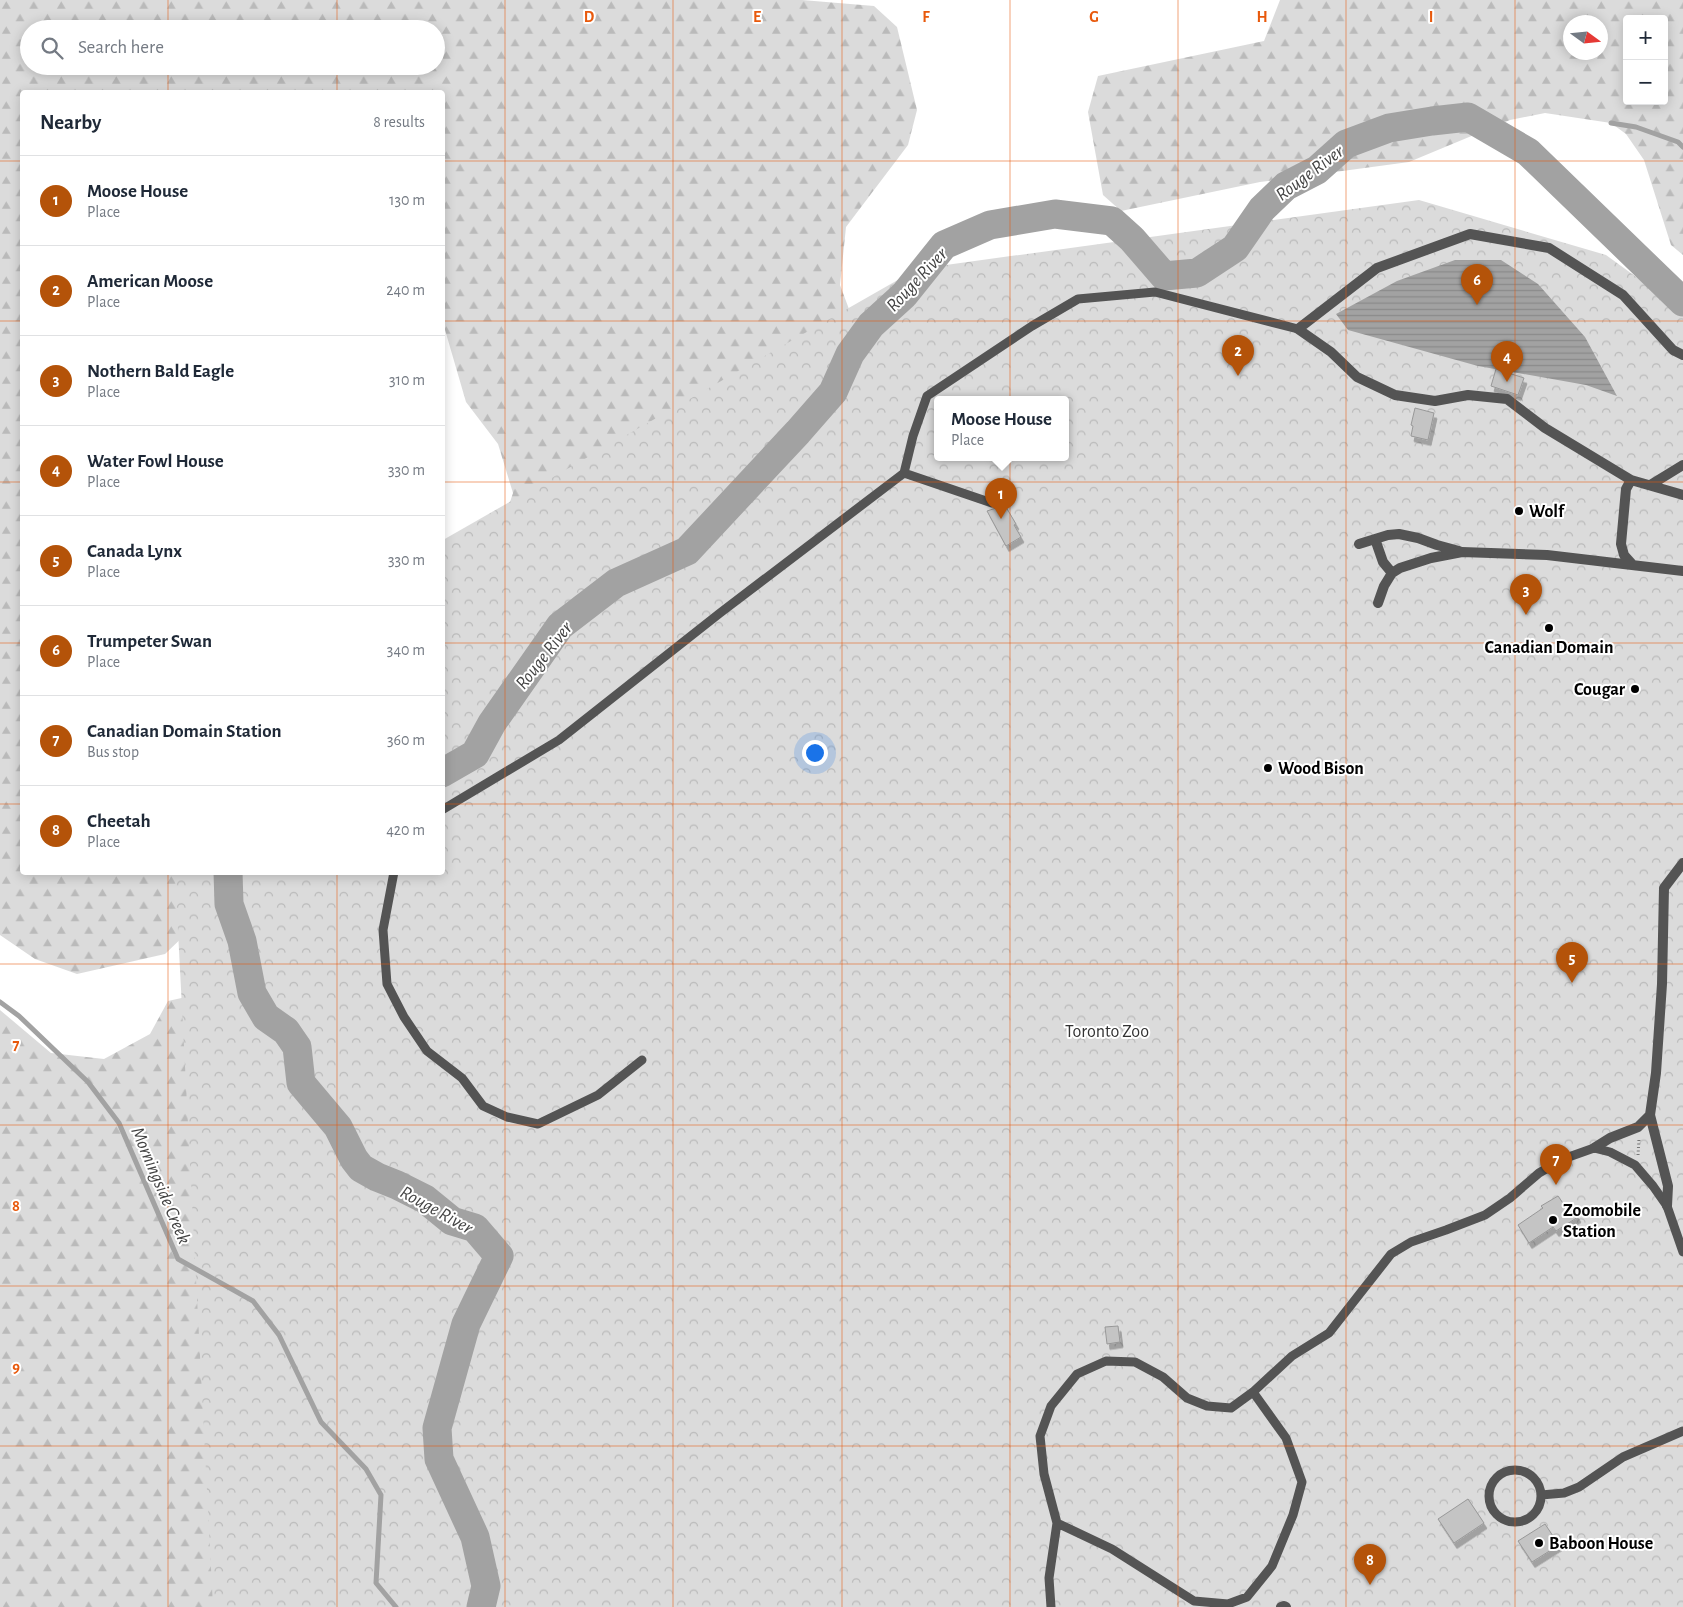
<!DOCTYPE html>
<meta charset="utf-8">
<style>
:root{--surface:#fff;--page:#f2f2f3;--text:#1f2937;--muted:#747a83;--line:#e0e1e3;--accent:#b45309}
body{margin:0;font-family:"Alegreya Sans",sans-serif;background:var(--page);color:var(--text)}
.controls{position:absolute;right:15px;top:15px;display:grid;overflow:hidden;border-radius:5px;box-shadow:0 2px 12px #0003}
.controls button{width:45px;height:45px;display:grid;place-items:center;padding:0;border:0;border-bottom:1px solid var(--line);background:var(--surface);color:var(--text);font:25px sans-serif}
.compass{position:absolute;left:1563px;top:15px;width:45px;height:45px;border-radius:50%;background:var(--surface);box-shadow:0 2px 12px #0003;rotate:105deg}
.you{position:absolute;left:814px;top:752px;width:18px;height:18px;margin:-12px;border:4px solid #fff;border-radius:50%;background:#1a73e8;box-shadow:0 0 0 8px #1a73e833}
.badge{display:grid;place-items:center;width:32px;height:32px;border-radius:50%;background:var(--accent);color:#fff;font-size:16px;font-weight:700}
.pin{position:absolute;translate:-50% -41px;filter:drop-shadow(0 1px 2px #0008)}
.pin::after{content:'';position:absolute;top:26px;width:18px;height:15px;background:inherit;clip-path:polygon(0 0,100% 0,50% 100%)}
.popup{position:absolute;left:934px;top:396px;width:135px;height:65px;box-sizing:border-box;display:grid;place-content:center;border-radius:5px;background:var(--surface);filter:drop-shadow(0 1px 4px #0005);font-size:16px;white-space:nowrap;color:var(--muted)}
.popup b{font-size:19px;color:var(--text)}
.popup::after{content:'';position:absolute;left:50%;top:100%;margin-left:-10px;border:10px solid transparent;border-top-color:var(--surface)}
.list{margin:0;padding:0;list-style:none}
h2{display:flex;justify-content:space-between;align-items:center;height:65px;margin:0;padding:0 20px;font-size:21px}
h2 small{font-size:16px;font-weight:400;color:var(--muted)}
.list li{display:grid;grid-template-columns:32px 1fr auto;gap:15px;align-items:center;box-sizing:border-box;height:90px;padding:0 20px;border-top:1px solid var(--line)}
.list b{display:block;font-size:19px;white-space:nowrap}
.list p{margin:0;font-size:16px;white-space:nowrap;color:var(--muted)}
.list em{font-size:16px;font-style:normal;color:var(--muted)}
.icon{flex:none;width:28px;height:28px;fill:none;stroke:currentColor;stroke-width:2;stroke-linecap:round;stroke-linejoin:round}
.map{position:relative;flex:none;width:1683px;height:1607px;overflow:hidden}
.search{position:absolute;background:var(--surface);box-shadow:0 2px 12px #0003;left:20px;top:20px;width:425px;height:55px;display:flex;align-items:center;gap:12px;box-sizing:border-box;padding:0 18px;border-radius:28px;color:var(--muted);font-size:19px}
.panel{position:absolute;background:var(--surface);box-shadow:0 2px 12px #0003;left:20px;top:90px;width:425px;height:785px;border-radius:5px}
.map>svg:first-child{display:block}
.forest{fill:url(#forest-firs);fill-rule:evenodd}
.park{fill:url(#park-crowns);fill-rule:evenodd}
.water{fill:url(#water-rules)}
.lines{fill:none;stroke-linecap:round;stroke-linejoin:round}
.stream{stroke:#a2a2a2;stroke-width:5}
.river{stroke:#a2a2a2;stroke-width:29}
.building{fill:#c4c4c4;stroke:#989898;filter:url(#shadow)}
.path{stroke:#767676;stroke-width:3;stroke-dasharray:1 2.5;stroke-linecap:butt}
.service{stroke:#545454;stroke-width:9}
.pedestrian{stroke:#545454;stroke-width:10}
.grid{fill:none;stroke:#e8590c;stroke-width:1;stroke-opacity:0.55}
.poi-dot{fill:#000;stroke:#fff;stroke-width:2}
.labels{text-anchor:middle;stroke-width:4;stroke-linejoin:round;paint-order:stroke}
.poi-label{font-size:18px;font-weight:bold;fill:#000;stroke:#fff;text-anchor:start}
.park-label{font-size:18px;fill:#323232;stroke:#fff}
.water-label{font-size:19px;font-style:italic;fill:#434343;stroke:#fff}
.grid-label{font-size:16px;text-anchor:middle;font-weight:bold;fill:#e8590c;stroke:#fff;stroke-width:4;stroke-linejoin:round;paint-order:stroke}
</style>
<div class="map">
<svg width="1683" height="1607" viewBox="0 0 1683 1607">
<defs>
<pattern id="forest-firs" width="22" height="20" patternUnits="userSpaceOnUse" patternTransform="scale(1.25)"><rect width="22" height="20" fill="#dbdbdb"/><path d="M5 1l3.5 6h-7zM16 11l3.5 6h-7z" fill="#bababa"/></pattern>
<pattern id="park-crowns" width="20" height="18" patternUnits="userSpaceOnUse" patternTransform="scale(1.25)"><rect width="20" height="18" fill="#dbdbdb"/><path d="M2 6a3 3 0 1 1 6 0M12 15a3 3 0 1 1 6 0" fill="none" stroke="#bababa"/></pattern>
<pattern id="water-rules" width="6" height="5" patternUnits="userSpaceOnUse" patternTransform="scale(1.25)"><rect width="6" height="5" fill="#a2a2a2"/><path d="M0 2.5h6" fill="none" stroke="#8a8a8a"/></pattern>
<filter id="shadow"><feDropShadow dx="3" dy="5.5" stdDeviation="0" flood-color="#0004"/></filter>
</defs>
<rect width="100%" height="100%" fill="#fff"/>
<path class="forest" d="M0,0h802l72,6 23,21 20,83 -9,35 -62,82 -6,58 31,83 -366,149 8,-24 -15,-49 -32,-42 -23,-79 -1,-231h-420v780l186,1 -19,58 -24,23 -88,20 -42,-15 -35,-24zM29,29h407v37h-407z
M1280,0h403v255l-12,-10 -27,-85 -18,-26 -15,-11 -66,-10 -35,7 -101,42 -149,20 -139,29 -18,-16 -15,-83 10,-36 166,-35zM1627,19h37v82h-37zM1570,22h30v30h-30z
M195,995l220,612h-415v-597l51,43 53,6 46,-25 18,-33z"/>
<path class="park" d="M1419,200l187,55 77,56v1296h-1470l-38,-734 267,-1 1,-332 474,-271zM937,400h128v58h-128z"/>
<path class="water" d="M1455,260h46l37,24 47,53 32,59 -31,-11 -108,-19 -130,-36 -12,-16 61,-33z"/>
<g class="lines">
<path class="stream" d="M1611,123l25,4 42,15 5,5
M0,1002l19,14 69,66 31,41 59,136 75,42 26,34 42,87 45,47 15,26 -5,88 20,24"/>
<path class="river" d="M442,773l33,-19 17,-31 68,-97 56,-43 71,-32 111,-119 35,-40 17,-38 21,-29 33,-30 40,-50 46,-20 65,-11 57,7 20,18 32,37 33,-3 38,-25 27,-39 24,-23 31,-16 29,-26 43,-16 43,-7 36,-4 60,35 155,150
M228,872l1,32 13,37 10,52 14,24 20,14 11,16 4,36 37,44 16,32 7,9 16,9 20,8 28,14 27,22 23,7 24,28 -33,68 -29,104 2,31 36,78 11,49 -5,21"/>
</g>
<path class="building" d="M1496,369l28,9 -6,17 -27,-9z
M1415,408l19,5 -6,27 -17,-4 2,-10 -2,-1z
M1003,502l13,22 -2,1 7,12 -15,9 -19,-35 9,-3z
M1558,1196l7,10 4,-3 9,14 -22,14 -3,-4 -24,16 -11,-18 25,-17 -2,-2z
M1118,1326l2,16 -13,2 -2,-17z
M1468,1499l16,24 -30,20 -16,-24z
M1545,1524l14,21 -27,17 -14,-21z"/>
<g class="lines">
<path class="path" d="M1638,1155l1,-16"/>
<path class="service" d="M904,473l88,30
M442,810l117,-70 161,-127 184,-140 9,-37 14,-40 105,-70 46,-27 77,-7 143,37
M394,872l-11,58 4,54 17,33 23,34 35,27 21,28 24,11 31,7 60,-29 44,-35
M1489 1496a26 26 0 1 1 52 0a26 26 0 1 1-52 0Z
M1541,1495l23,-2 15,-6 44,-30 60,-26
M1057,1523l55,26 82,52 34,3 19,-7 25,-31 21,-51 9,-33 -16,-44 -33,-46
M1051,1607l-2,-29 8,-55 -13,-49 -4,-38 11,-30 26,-32 29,-13 29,1 28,15 24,21 20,8 24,2 22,-16 39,-36 37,-23 62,-79 20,-12 35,-12 39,-15 25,-17 29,-25 24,-14 31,-11 16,4 25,13 18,21 14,20 16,46"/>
<path class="pedestrian" d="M1683,355l-10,-5 -50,-55 -74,-47 -79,-14 -93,34 -79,61 33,23 26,25 38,18 40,6 33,-6 39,4 38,29 86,52 52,15
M1631,480l-5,9 -5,55 3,11 9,10
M1652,484l31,-19
M1375,539l8,23 9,11
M1359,544l29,-9 11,-1 19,4 19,7 22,6
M1378,603l6,-17 8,-13 8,-5 31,-10 31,-6 85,3 136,16
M1594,1148l16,-10 28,-11 12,-12
M1667,1206l1,-20 -18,-71 6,-42 6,-89 2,-96 19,-25
M1281,1607l3,-1 2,1"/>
</g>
<path class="grid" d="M168,0v29M337,0v29M505,0v1607M673,0v1607M842,0v1607M1010,0v1607M1178,0v1607M1346,0v1607M1515,0v1607M168,66v26M337,66v26M0,161h22M442,161h1241M0,321h22M442,321h1241M0,482h22M442,482h1241M0,643h22M442,643h1241M0,804h22M442,804h1241M168,872v735M337,872v735M0,964h1683M0,1125h1683M0,1286h1683M0,1446h1683"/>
<g class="poi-dot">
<circle cx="1519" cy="511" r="5"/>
<circle cx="1549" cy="628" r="5"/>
<circle cx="1635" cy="689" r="5"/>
<circle cx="1268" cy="768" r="5"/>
<circle cx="1553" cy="1220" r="5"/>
<circle cx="1539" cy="1543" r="5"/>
</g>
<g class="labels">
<g class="poi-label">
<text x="1529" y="517">Wolf</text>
<text x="1549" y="653" text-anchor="middle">Canadian Domain</text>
<text x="1625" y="695" text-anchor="end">Cougar</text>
<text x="1278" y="774">Wood Bison</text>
<text x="1563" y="1216">Zoomobile<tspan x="1563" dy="21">Station</tspan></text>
<text x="1549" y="1549">Baboon House</text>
</g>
<g class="park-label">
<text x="1107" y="1037">Toronto Zoo</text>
</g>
<g class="water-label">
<text transform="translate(1309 172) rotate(-37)" y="7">Rouge River</text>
<text transform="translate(916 279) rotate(-47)" y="7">Rouge River</text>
<text transform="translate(543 655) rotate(-52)" y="7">Rouge River</text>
<text transform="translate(162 1185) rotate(67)" y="7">Morningside Creek</text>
<text transform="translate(437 1209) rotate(29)" y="7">Rouge River</text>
</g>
</g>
<g class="grid-label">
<text x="589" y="22">D</text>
<text x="757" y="22">E</text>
<text x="926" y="22">F</text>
<text x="1094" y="22">G</text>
<text x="1262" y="22">H</text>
<text x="1431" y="22">I</text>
<text x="16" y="1050">7</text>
<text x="16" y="1211">8</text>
<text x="16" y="1372">9</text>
</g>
</svg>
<div class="controls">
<button>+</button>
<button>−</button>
</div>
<svg class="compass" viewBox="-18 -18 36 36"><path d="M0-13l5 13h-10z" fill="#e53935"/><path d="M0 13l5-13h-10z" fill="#747a83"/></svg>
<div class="you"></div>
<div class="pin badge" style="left:1001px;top:519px">1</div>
<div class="popup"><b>Moose House</b>Place</div>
<div class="pin badge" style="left:1238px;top:376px">2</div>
<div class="pin badge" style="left:1526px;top:615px">3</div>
<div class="pin badge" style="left:1507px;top:382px">4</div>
<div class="pin badge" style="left:1572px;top:983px">5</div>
<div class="pin badge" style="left:1477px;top:305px">6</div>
<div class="pin badge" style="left:1556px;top:1185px">7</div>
<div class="pin badge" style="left:1370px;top:1585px">8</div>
<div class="search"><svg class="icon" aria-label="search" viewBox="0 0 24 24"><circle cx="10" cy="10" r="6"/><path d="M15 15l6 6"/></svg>Search here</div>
<section class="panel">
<h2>Nearby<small>8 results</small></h2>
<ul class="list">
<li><span class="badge">1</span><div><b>Moose House</b><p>Place</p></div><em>130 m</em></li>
<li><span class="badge">2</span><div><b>American Moose</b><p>Place</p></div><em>240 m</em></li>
<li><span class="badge">3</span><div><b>Nothern Bald Eagle</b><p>Place</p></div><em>310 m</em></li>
<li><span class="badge">4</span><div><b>Water Fowl House</b><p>Place</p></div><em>330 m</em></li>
<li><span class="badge">5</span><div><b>Canada Lynx</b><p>Place</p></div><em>330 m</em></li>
<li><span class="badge">6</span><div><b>Trumpeter Swan</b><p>Place</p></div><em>340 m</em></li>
<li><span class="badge">7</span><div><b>Canadian Domain Station</b><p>Bus stop</p></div><em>360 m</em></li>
<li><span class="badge">8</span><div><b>Cheetah</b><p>Place</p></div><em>420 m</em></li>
</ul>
</section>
</div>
